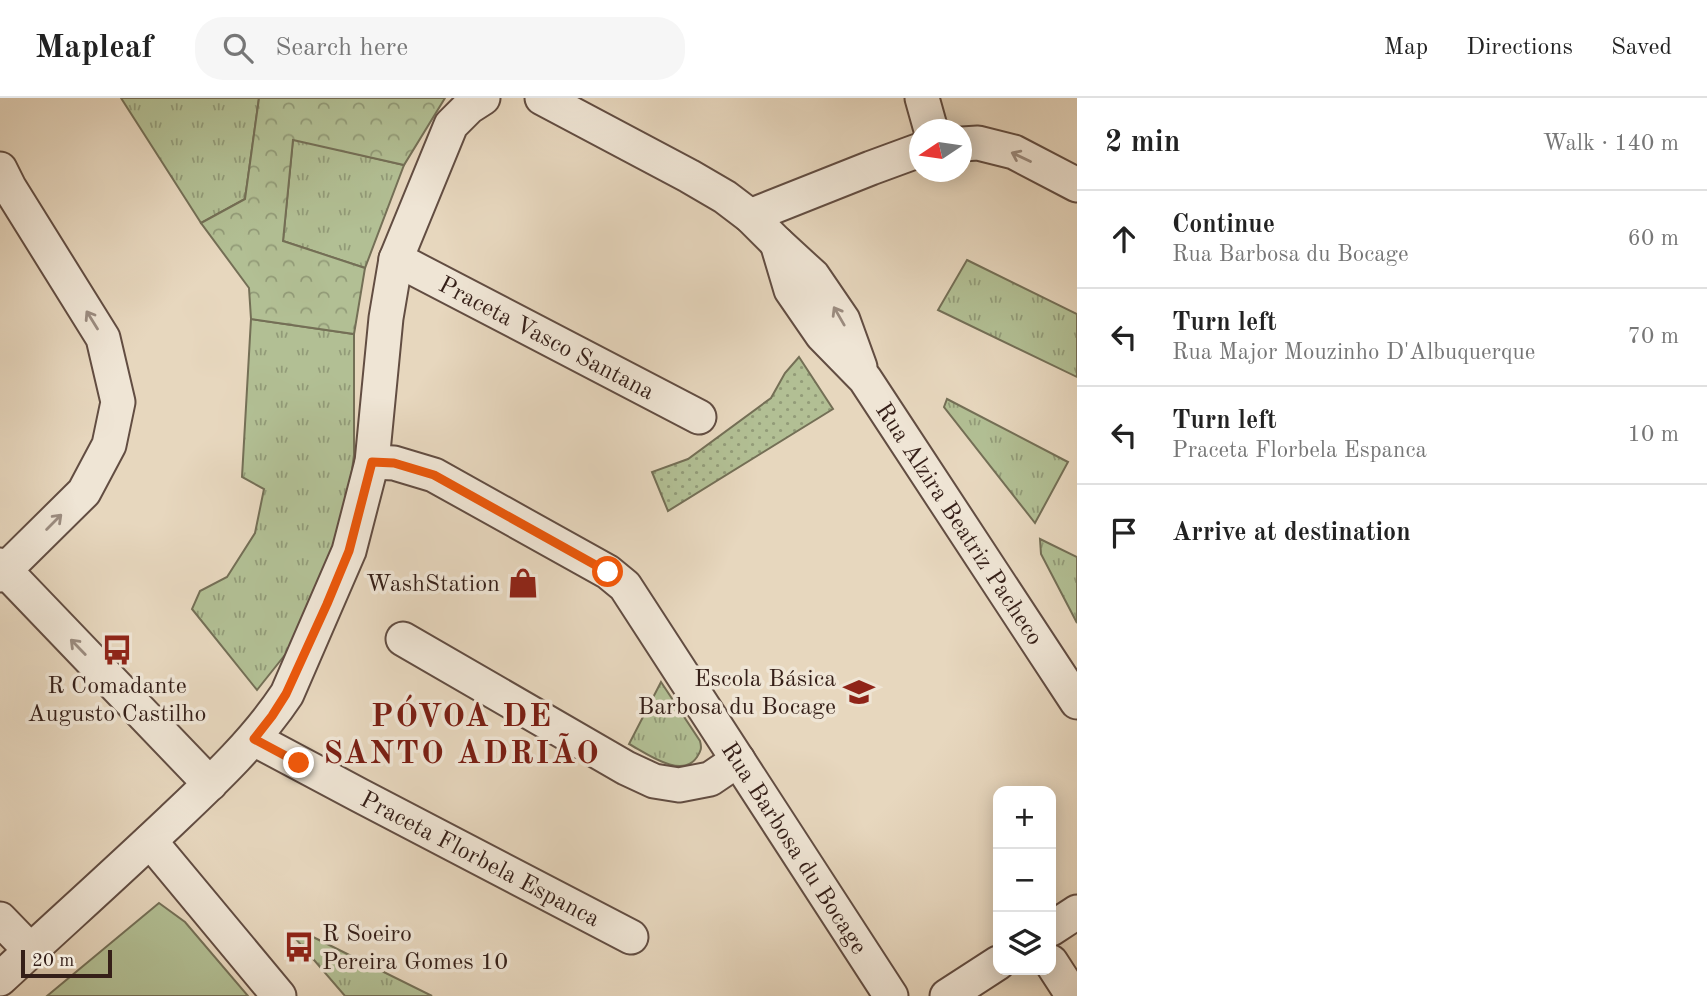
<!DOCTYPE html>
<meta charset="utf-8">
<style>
:root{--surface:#fff;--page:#f6f6f6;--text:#222;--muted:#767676;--line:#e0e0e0}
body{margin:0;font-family:"Old Standard TT",serif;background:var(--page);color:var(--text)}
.controls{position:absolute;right:21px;bottom:21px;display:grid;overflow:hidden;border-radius:14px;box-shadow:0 4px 18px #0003}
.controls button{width:63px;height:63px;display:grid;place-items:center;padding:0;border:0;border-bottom:2px solid var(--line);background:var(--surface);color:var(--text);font:35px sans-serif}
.compass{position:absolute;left:909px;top:21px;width:63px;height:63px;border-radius:50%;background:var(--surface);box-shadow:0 4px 18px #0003;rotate:257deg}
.scale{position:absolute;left:21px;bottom:18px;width:91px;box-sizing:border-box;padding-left:7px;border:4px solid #351f18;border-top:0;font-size:19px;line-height:24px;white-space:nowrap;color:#351f18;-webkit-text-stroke:5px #efe5d5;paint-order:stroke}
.stop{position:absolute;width:21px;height:21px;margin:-16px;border:5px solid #ea580c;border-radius:50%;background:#fff}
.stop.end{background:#ea580c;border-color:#fff;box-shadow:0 2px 7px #0008}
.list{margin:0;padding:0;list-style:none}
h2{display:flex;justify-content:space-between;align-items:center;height:91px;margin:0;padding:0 28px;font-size:30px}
h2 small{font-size:23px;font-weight:400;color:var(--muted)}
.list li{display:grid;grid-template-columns:46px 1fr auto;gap:21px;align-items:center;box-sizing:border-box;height:98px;padding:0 28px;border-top:2px solid var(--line)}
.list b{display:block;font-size:26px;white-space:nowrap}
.list p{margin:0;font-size:23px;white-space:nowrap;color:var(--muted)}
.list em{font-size:23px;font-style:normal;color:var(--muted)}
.icon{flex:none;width:38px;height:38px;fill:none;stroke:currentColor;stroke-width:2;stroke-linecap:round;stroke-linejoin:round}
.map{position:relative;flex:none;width:1077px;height:898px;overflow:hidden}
header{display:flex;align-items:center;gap:42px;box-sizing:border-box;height:98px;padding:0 35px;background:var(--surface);border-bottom:2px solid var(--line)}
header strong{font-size:33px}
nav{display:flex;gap:38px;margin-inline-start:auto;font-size:24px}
.search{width:490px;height:63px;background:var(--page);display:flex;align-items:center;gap:18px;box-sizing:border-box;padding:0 24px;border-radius:28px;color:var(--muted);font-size:26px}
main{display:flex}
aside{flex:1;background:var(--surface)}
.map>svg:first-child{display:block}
.grass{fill:url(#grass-tufts);stroke:#746f56;stroke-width:2}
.forest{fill:url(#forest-crowns);stroke:#746f56;stroke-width:2}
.park{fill:#b2bf94;stroke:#746f56;stroke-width:2}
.garden{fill:url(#garden-dots);stroke:#746f56;stroke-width:2}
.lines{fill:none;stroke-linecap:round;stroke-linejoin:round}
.street-casing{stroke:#624d42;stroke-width:37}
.street{stroke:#efe5d5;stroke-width:33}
.oneway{stroke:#9b8c80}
.route{stroke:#ea580c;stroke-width:9}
.labels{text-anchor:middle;stroke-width:7;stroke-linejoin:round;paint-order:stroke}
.street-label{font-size:24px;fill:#351f18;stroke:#efe5d5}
.poi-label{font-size:24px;fill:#351f18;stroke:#efe5d5;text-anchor:end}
.district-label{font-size:32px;font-weight:bold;letter-spacing:2px;fill:#7a1f14;stroke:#efe5d5}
</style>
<header>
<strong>Mapleaf</strong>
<div class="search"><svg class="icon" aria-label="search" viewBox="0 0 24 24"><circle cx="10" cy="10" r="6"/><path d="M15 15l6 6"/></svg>Search here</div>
<nav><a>Map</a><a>Directions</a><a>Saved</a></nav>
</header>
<main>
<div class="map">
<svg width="1077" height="898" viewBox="0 0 1077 898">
<defs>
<pattern id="grass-tufts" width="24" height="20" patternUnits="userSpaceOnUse" patternTransform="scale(1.75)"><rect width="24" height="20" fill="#b2bf94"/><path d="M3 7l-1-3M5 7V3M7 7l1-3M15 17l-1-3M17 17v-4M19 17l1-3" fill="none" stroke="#929b78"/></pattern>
<pattern id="forest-crowns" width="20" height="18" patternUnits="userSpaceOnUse" patternTransform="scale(1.75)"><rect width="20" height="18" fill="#b2bf94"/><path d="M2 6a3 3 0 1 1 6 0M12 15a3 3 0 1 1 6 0" fill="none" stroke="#929b78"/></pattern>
<pattern id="garden-dots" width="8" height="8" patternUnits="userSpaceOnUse" patternTransform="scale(1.75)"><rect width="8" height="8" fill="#b2bf94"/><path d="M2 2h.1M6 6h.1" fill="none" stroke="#929b78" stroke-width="1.8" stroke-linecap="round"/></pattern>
</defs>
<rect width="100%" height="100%" fill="#e7d7be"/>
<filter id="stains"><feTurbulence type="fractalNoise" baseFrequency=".00286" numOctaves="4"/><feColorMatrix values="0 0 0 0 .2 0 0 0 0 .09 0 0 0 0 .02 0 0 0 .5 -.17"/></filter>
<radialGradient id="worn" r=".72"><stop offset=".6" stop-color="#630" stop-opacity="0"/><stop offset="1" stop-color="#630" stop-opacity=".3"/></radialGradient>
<path class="grass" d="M121,0h138l-14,101 -44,24z
M293,41l111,26 -39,103 -82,-27z
M967,162l110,54v63l-139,-67z
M251,221l103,15v121l-9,69 -45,112 -43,54 -65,-81 8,-18 27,-14 28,-44 9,-44 -22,-12z
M947,301l121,63 -33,61 -91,-116z
M1040,441l37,18v66l-36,-69z
M661,584l39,59c2,7 1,10 -3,16 -15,23 -51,-4 -68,-13z
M307,836l125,62h-87l-50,-58z"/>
<path class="forest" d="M259,0h186l-41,67 -111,-25 -10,101 82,27 -11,66 -103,-15 -2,-31 -48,-65 44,-24z"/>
<path class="park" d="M159,805l26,19 63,74h-201z"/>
<path class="garden" d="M799,259l34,52 -165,102 -16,-39 36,-13 83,-61 14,-25z"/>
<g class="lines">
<g class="street-casing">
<g id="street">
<path d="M542,0l147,78 36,21 25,19 27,27 36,33 30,44 17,47"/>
<path d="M922,0l9,32"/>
<path d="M962,46l16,-1 36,9 63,33"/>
<path d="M0,71l9,18 94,151 15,64 -9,43 -25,47 -84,83"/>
<path d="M750,118l121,-48 49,-18"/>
<path id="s1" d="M777,145l14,47 31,45 43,44 212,323"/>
<path id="s2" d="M396,161l303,158"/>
<path id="s3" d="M372,364l22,1 40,12 174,97 17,14 266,410"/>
<path d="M0,467l210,219"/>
<path d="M403,541l223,129 28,13 25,4 31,-6 28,-19"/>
<path id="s4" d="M254,641l105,56 272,142"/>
<path d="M150,743l129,155"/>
<path d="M0,821l31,32"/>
<path d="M1051,831l26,-17"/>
<path d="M1051,864l22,34"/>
<path d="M0,881c57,-53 115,-105 172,-159 41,-39 83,-78 115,-126l62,-143 23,-89 14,-144 10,-59 55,-134 18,-18 14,-9"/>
<path d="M947,898l51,-33"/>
</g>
</g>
<use href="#street" class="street"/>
</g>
<defs><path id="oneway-shaft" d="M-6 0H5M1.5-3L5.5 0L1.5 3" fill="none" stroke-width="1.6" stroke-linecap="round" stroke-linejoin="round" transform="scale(1.75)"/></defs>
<g class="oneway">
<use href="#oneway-shaft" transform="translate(1021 59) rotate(-155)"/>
<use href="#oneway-shaft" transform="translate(839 218) rotate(-120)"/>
<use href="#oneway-shaft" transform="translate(92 222) rotate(-122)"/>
<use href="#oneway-shaft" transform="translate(54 424) rotate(-45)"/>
<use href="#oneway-shaft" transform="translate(78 549) rotate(-134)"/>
</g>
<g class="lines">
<path class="route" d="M299,665l-45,-24 18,-23 14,-22 41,-90 22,-53 23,-89 22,1 40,12 174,97"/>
</g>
<defs>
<g id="shop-bare" transform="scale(2.415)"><path d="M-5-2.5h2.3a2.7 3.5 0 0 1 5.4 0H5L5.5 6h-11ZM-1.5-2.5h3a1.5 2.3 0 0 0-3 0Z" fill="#8f2418" stroke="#efe5d5" stroke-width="2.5" paint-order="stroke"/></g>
<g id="bus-bare" transform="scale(2.415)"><path d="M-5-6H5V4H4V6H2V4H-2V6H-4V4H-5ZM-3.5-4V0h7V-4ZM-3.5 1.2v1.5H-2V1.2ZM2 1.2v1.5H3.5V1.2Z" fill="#8f2418" stroke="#efe5d5" stroke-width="2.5" paint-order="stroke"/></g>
<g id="school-bare" transform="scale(2.415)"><path d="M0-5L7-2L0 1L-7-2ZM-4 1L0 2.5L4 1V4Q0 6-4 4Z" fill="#8f2418" stroke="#efe5d5" stroke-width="2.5" paint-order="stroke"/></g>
</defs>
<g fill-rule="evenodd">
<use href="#shop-bare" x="523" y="485"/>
<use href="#bus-bare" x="117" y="552"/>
<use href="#school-bare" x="859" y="594"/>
<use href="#bus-bare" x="299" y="849"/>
</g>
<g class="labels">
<g class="street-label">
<text dy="8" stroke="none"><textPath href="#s2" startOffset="170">Praceta Vasco Santana</textPath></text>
<text dy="8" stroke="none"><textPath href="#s1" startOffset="338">Rua Alzira Beatriz Pacheco</textPath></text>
<text dy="8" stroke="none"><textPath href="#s3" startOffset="597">Rua Barbosa du Bocage</textPath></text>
<text dy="8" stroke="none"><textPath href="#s4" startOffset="256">Praceta Florbela Espanca</textPath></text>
</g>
<g class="poi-label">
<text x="500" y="493">WashStation</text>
<text x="836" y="588">Escola Básica<tspan x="836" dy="28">Barbosa du Bocage</tspan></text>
<text x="117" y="595" text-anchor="middle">R Comadante<tspan x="117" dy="28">Augusto Castilho</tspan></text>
<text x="322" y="843" text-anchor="start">R Soeiro<tspan x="322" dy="28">Pereira Gomes 10</tspan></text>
</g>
<g class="district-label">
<text x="462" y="628">PÓVOA DE<tspan x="462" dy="37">SANTO ADRIÃO</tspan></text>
</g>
</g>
<rect width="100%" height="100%" filter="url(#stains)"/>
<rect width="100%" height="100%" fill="url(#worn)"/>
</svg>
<div class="controls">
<button>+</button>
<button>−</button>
<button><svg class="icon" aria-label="layers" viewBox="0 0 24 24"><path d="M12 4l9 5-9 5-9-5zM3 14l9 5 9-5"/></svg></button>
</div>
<svg class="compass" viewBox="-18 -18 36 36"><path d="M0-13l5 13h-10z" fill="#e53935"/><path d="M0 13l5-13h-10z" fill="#767676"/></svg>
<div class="scale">20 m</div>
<div class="stop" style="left:608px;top:474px"></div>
<div class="stop end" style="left:299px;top:665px"></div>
</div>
<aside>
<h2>2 min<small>Walk · 140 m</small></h2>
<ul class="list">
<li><svg class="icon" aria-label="ahead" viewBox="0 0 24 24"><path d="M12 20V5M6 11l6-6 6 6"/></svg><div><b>Continue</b><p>Rua Barbosa du Bocage</p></div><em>60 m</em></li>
<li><svg class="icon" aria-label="left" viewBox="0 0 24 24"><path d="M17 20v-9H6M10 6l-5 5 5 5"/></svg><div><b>Turn left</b><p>Rua Major Mouzinho D'Albuquerque</p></div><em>70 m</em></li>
<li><svg class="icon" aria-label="left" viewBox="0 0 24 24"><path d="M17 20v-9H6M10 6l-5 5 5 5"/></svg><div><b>Turn left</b><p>Praceta Florbela Espanca</p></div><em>10 m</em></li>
<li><svg class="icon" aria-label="arrive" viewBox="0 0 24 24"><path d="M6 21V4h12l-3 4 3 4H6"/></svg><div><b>Arrive at destination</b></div></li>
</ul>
</aside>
</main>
